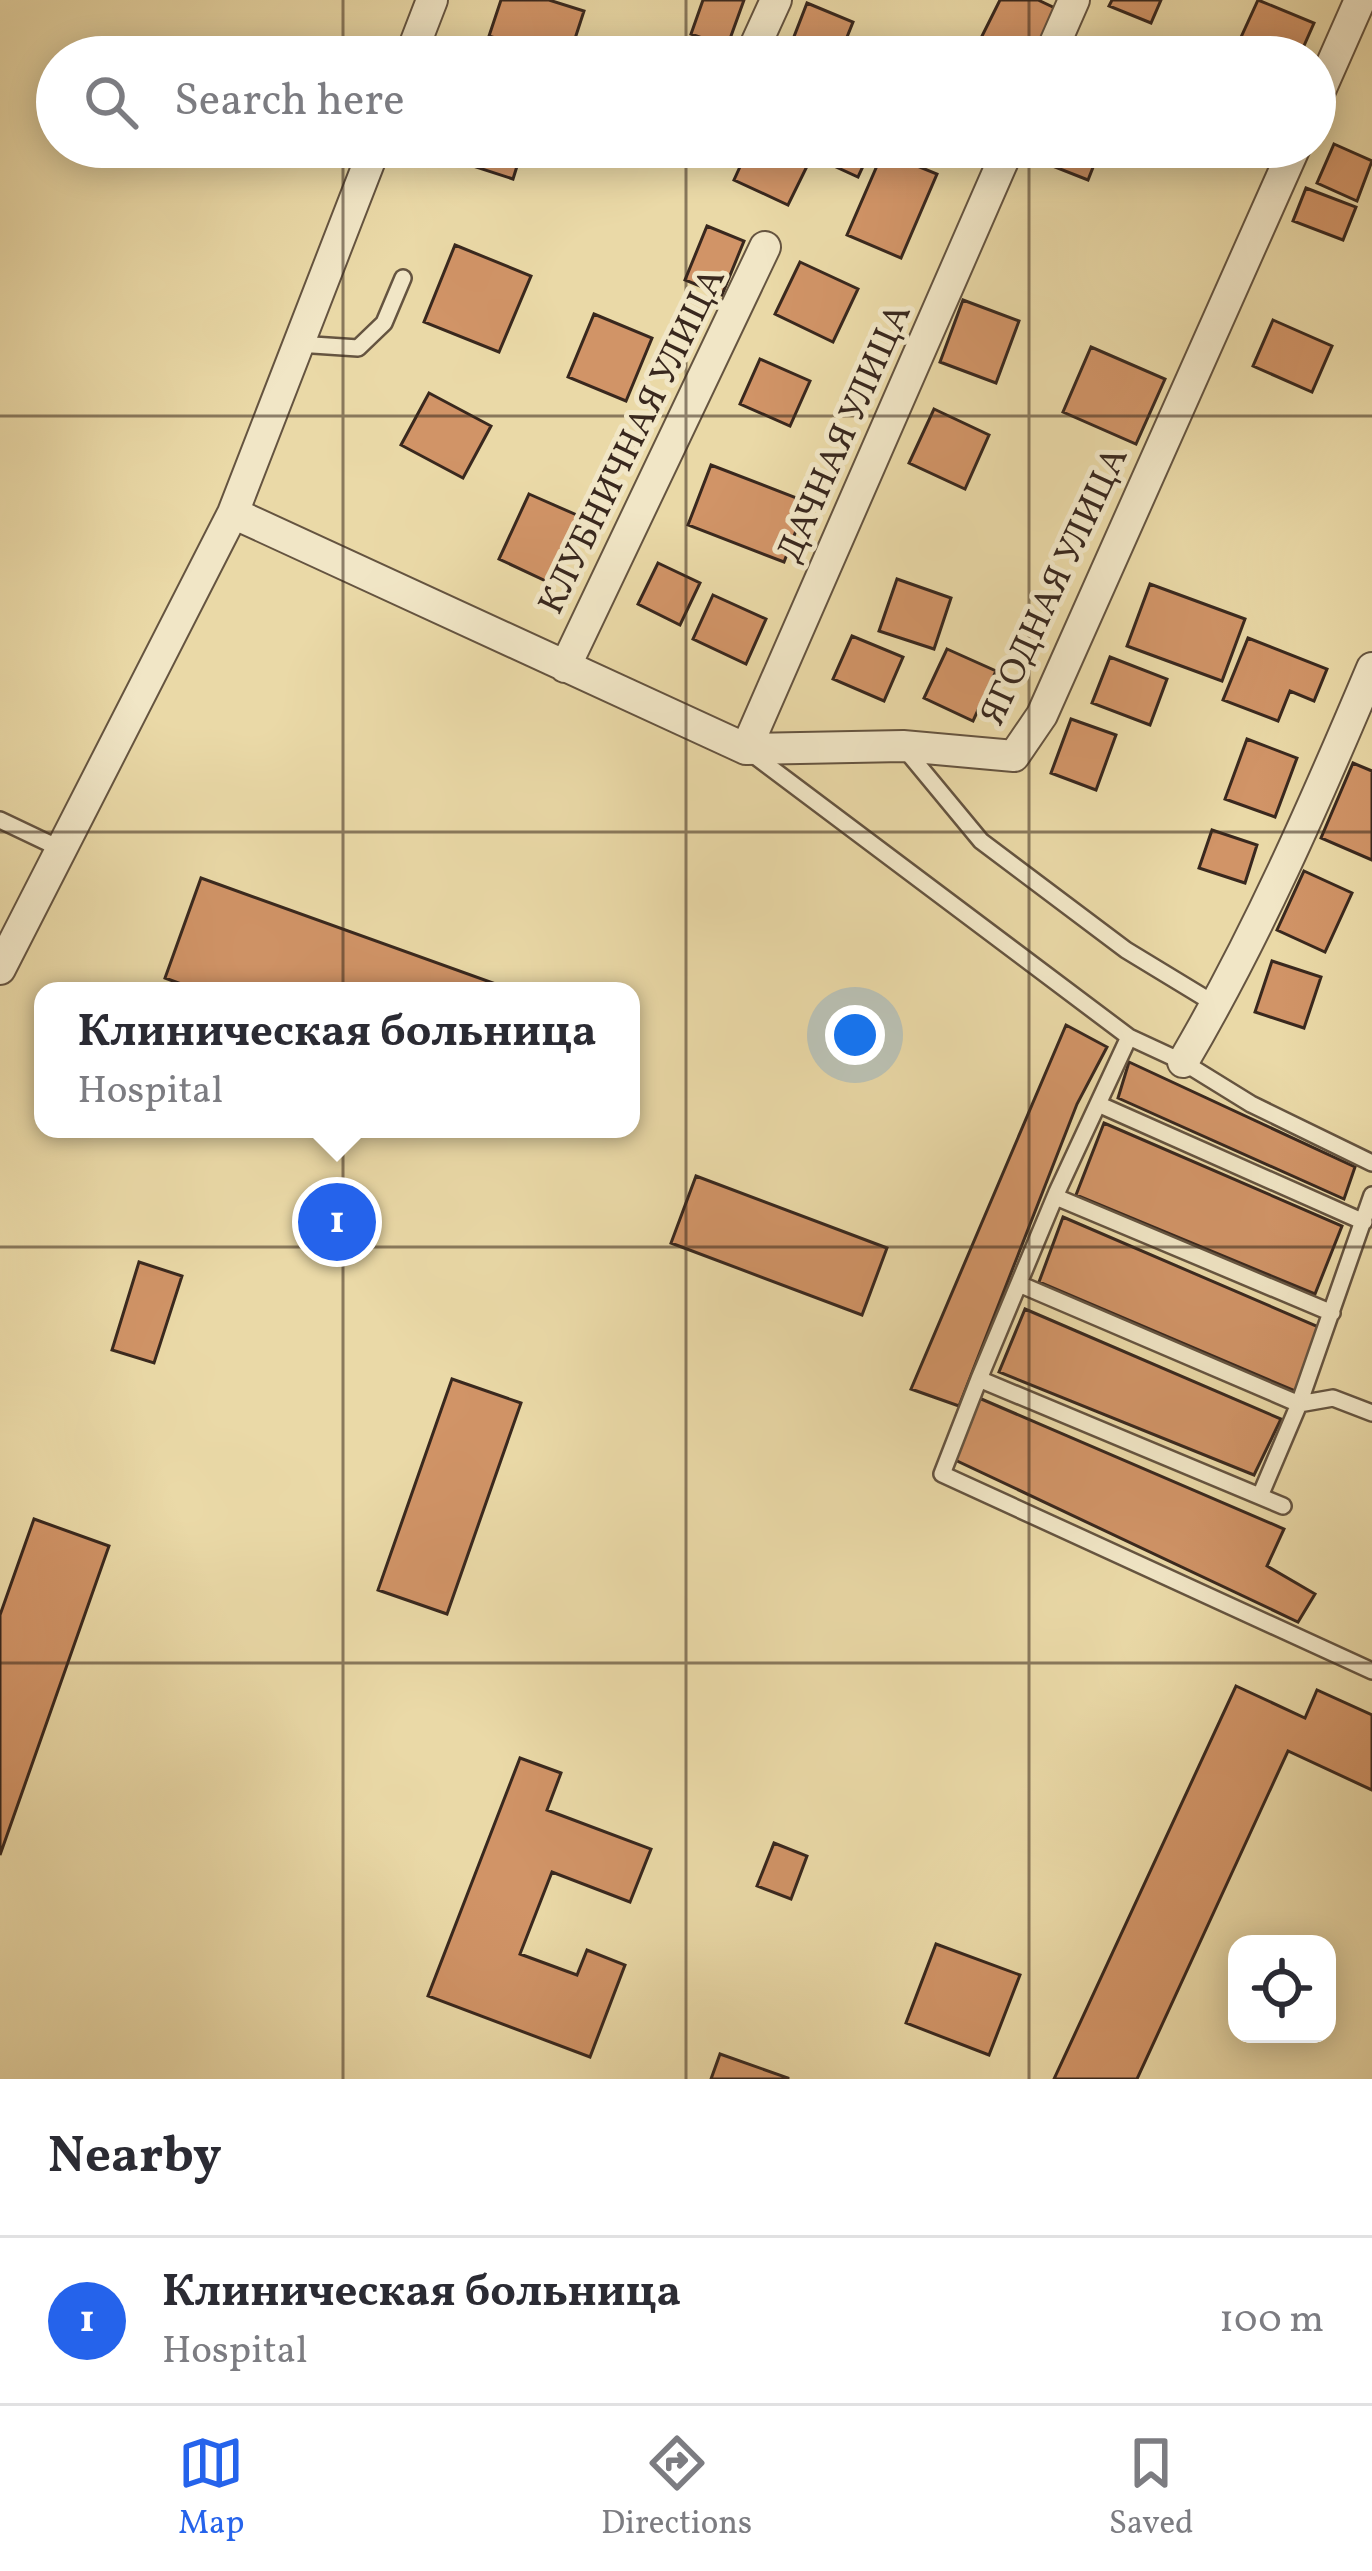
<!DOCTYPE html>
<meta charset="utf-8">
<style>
:root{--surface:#fff;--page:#f2f2f3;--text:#2b2b33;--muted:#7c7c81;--line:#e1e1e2;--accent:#2563eb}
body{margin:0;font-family:Vollkorn,serif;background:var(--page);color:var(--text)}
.controls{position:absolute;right:36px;bottom:36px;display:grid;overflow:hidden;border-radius:24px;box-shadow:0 6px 30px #0003}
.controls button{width:108px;height:108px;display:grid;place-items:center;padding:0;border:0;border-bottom:3px solid var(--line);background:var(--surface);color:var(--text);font:60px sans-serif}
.you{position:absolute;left:855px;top:1035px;width:42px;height:42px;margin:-30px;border:9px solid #fff;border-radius:50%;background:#1a73e8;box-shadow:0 0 0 18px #1a73e833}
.badge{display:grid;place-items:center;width:78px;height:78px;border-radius:50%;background:var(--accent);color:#fff;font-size:39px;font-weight:700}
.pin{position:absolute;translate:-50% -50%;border:6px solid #fff;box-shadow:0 3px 12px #0006}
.popup{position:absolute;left:34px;top:982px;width:606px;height:156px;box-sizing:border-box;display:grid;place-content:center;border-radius:24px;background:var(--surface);filter:drop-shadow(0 3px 9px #0005);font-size:39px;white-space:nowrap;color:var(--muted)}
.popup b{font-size:45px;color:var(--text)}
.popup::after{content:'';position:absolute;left:50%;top:100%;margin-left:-24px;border:24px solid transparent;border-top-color:var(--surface)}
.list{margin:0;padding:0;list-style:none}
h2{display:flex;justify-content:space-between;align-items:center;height:156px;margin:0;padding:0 48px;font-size:51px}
h2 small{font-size:39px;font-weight:400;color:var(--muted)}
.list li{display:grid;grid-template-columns:78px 1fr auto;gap:36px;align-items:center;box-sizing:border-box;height:168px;padding:0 48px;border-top:3px solid var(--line)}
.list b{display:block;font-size:45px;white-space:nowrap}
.list p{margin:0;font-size:39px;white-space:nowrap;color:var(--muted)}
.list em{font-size:39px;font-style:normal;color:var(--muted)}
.icon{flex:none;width:66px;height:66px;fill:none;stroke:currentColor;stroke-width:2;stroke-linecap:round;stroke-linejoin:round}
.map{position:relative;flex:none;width:1372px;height:2079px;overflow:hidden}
.search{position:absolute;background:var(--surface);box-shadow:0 6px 30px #0003;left:36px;right:36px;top:36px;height:132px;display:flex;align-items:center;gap:30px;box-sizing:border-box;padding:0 42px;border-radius:66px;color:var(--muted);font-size:45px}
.sheet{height:324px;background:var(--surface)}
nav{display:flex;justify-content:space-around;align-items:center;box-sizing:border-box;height:168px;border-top:3px solid var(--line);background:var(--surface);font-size:33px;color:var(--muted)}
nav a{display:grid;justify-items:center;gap:6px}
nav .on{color:var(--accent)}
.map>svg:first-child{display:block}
.building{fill:#d19467;stroke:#39281e;stroke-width:3}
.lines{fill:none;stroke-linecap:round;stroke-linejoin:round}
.service-casing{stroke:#655440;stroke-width:20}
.minor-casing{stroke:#655440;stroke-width:34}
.service{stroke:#f1e6c6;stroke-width:15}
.minor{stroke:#f1e6c6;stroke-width:30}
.grid{fill:none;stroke:#39281e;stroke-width:3;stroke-opacity:0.55}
.labels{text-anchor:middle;stroke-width:10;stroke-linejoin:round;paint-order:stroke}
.street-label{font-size:36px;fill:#39281e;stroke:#f1e6c6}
</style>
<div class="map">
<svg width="1372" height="2079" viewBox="0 0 1372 2079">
<rect width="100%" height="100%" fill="#ead9a7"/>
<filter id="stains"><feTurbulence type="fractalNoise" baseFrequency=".00167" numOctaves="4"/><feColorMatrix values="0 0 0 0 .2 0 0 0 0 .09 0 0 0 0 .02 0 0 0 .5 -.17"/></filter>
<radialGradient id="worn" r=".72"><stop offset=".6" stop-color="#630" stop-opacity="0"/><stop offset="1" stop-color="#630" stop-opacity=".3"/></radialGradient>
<path class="building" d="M501,0h48l35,11 -15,46h-15l-65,-21z
M703,0h41l-17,47 -36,-13z
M1000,0h38l21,10 -23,47h-10l-44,-21z
M1112,0h49l-10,23 -42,-17z
M1258,0l56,23 -15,34h-37l-25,-11z
M807,3l46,19 -14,35h-23l-26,-10z
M1334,144l38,17 -15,40 -40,-18z
M445,147h78l-10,32 -71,-23z
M749,147h123l-14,30 -46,-21 -24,49 -54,-25z
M1042,147h59l-13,33 -51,-20z
M883,152l54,22 -36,84 -54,-23z
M1306,188l50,19 -13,33 -50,-19z
M707,226l37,15 -22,54 -37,-15z
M455,245l76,31 -32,76 -75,-30z
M800,262l58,27 -25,53 -58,-28z
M963,300l56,21 -23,62 -56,-21z
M594,314l58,24 -26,63 -58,-24z
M1273,320l59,26 -20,46 -59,-26z
M1091,347l74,32 -29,65 -73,-32z
M760,359l50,22 -20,45 -50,-22z
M429,393l62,33 -28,52 -62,-33z
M934,409l55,26 -24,54 -56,-26z
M711,465l96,37 -23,60 -96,-37z
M529,494l50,22 -31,66 -49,-23z
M658,563l42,20 -20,42 -42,-21z
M897,579l54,19 -17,51 -55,-18z
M1150,584l95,35 -23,62 -95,-35z
M713,595l53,24 -20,45 -53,-25z
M852,636l51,21 -19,44 -51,-22z
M1248,638l79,31 -13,32 -24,-10 -12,30 -55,-21z
M947,649l49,22 -23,50 -49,-23z
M1110,657l57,22 -17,46 -58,-22z
M1071,719l45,16 -20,55 -45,-17z
M1247,739l50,19 -22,59 -50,-18z
M1353,763l19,8v89l-51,-22z
M1212,830l45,15 -12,38 -46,-15z
M1304,871l48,22 -27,59 -48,-22z
M201,878l314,113h-315l-35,-13z
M1272,961l49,16 -17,51 -49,-16z
M1066,1025l41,22 -30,57 -118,302 -48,-17z
M1129,1062l226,105 -11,32 -226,-101z
M1104,1123l238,103 -27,68 -239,-99z
M696,1176l191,72 -25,67 -191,-72z
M1063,1217l258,111 -26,63 -256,-109z
M139,1262l43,14 -28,87 -42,-13z
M1025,1309l256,110 -27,56 -255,-103z
M452,1379l69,24 -74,211 -69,-24z
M979,1398l305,131 -17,37 48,28 -17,28 -345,-163z
M34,1519l75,27 -109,309v-240z
M1236,1686l69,32 12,-28 55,25v75l-84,-39 -151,328h-83z
M520,1758l41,15 -14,37 104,39 -21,53 -78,-30 -32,82 57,21 10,-25 38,15 -35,92 -162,-61z
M774,1843l33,13 -16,43 -34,-13z
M936,1944l84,31 -31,80 -83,-32z
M720,2054l68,24v1h-77z"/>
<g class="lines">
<g class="service-casing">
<path id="service" d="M298,344l60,4 26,-25 19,-45
M904,748l77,93 145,109 79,48 13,-1
M751,753l378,284 54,25 68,42 121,59
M0,820l61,29
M1098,1104l266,118
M1372,1195l-73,209 34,-6 39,15
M1056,1197l276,116
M1019,1284l280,120 -39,92
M979,1379l78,-187 72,-155
M1283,1506l-304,-127 -37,95 430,197"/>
</g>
<g class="minor-casing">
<path id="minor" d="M410,57l22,-57
M750,57l26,-57
M1049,57l25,-57
M1315,102l45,-102
M233,513l513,236 157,-3 111,10 28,-41 253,-568
M565,667l200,-420
M746,749l263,-602
M0,969l233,-456 142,-366
M1183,1062c74,-126 132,-259 189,-394"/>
</g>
<use href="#service" class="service"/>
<use href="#minor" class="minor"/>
</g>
<path class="grid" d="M343,0v57M686,0v57M1029,0v57M343,147v1932M686,147v1932M1029,147v1932M0,416h1372M0,832h1372M0,1247h1372M0,1663h1372"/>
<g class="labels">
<g class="street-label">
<text transform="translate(842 432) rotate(-66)" y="13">ДАЧНАЯ УЛИЦА</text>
<text transform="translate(630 440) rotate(-64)" y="13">КЛУБНИЧНАЯ УЛИЦА</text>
<text transform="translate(1052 585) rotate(-65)" y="13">ЯГОДНАЯ УЛИЦА</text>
</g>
</g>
<rect width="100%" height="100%" filter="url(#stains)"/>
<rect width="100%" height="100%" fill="url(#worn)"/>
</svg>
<div class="controls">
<button><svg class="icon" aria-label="locate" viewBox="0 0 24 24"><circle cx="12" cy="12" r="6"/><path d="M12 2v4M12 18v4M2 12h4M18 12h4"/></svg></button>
</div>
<div class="you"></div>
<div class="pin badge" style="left:337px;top:1222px">1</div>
<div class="popup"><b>Клиническая больница</b>Hospital</div>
<div class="search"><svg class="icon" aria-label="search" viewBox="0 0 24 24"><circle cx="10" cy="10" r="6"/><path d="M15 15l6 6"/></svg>Search here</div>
</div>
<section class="sheet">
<h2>Nearby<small></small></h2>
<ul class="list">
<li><span class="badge">1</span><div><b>Клиническая больница</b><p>Hospital</p></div><em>100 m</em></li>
</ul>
</section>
<nav>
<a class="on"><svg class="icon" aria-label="map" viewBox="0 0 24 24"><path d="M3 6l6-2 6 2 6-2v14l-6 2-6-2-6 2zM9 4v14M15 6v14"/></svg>Map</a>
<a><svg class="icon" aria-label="directions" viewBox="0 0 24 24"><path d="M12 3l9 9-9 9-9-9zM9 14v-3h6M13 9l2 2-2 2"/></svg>Directions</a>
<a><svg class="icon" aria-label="saved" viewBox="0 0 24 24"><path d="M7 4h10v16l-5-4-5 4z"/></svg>Saved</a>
</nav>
